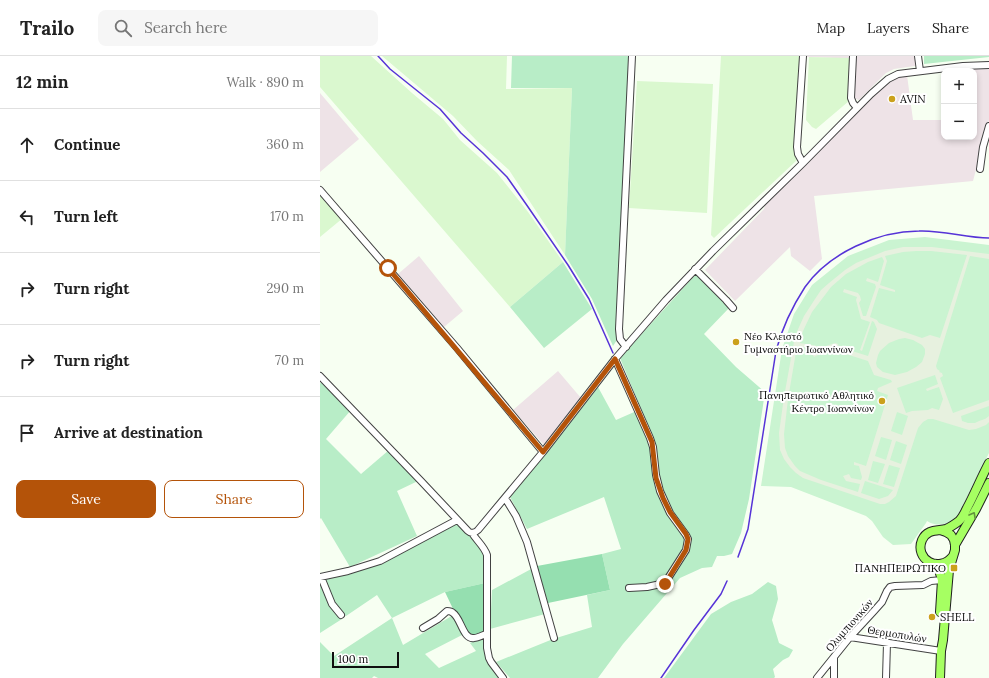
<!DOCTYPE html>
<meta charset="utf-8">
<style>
:root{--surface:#fff;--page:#f6f6f6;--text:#222;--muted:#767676;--line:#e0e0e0;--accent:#b45309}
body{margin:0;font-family:Lora,serif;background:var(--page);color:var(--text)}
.controls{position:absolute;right:12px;top:12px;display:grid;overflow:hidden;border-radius:8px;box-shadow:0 2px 6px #0003}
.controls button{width:36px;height:36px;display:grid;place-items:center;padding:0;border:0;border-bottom:1px solid var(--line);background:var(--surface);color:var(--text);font:20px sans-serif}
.scale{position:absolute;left:12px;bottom:10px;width:67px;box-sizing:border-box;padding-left:4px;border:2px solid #0f0f0f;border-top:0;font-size:11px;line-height:14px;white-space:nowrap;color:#0f0f0f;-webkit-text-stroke:3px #fff;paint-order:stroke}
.stop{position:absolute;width:12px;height:12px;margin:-9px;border:3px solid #b45309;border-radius:50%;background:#fff}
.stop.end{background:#b45309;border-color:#fff;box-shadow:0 1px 4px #0008}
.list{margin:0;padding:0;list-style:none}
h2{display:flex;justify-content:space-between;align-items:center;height:52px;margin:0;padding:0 16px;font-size:17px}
h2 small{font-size:13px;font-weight:400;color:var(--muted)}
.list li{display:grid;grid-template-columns:26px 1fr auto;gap:12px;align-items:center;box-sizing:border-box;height:72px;padding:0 16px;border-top:1px solid var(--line)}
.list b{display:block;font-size:15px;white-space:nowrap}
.list em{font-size:13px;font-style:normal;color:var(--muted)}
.actions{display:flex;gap:8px;padding:12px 16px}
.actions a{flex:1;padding:9px 0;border:1px solid var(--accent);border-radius:8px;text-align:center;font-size:14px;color:var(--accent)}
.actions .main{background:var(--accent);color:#fff}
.icon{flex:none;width:22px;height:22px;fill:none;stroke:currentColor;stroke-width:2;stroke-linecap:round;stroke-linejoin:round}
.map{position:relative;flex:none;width:669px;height:622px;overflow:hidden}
header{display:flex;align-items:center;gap:24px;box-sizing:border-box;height:56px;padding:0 20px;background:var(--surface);border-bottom:1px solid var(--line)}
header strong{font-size:19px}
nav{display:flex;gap:22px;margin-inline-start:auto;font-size:14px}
.search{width:280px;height:36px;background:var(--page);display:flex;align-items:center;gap:10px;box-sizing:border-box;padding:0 14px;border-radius:8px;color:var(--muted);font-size:15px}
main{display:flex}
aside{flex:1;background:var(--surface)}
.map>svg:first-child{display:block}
.industrial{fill:#eee3e7}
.farmland{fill:#daf8cf}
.green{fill:#b8edc7}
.forest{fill:#95dfb0}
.pitch{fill:#caf4d1}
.plaza{fill:#e7f1df;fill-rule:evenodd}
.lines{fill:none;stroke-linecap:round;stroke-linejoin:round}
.stream{stroke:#5633d7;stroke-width:1.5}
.minor-casing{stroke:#424242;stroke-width:8}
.major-casing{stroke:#202020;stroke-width:10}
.minor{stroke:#fff;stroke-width:6}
.major{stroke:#a6ff62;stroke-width:8}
.oneway{stroke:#62933d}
.route{stroke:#b45309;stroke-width:5}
.poi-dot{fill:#cba11c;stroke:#fff;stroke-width:1.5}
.labels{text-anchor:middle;stroke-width:4;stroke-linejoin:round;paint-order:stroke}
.poi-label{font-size:11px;fill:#0f0f0f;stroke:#fff;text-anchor:start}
.street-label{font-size:11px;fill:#0f0f0f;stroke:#fff}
</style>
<header>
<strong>Trailo</strong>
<div class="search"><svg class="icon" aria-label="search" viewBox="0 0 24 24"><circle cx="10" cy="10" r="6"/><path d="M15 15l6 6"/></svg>Search here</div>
<nav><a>Map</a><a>Layers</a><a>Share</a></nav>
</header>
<main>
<aside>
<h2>12 min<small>Walk · 890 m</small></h2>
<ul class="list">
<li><svg class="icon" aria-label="ahead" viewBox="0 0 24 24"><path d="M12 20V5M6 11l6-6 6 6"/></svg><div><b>Continue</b></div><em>360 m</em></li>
<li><svg class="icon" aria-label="left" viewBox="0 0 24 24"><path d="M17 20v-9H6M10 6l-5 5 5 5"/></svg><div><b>Turn left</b></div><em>170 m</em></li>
<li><svg class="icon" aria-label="right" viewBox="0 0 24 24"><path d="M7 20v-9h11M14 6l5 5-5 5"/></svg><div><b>Turn right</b></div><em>290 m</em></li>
<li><svg class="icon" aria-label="right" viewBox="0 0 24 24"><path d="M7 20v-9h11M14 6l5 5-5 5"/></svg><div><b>Turn right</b></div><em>70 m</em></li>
<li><svg class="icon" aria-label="arrive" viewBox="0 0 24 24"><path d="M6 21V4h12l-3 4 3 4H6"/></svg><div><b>Arrive at destination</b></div></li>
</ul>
<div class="actions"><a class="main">Save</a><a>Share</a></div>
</aside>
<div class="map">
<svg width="669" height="622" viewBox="0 0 669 622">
<rect width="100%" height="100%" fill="#f7fff2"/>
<path class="industrial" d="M469,0h127l-1,10 -21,3 -8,4 -27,27 -3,-1 -2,-2v-4l2,-34z
M669,11v53l-16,61 -159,15 8,63 -12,12 -19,-15 -1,-9 -55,54 -30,-31 59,-61 2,-7 124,-122 17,-5 6,45h31v17h30v-66h-28z
M0,37l39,46 -39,33z
M99,200l44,55 -19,16 -46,-53z
M238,315l23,27 -37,47 -1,-1 -30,-34z"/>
<path class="farmland" d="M0,0h51l41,37 31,26 17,21 37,33 31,39 35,50 -53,45 -190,-220z
M62,0h125l-1,33 66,-1 -7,167 -56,-85 -32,-29 -24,-25z
M401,0h79l-5,99 2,5 -83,78 -3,-3z
M489,1l42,1 -2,43 -33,28 -4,-2 -6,-7z
M317,25l76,3 -6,129 -78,-5z
M0,136l23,26 -23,19z"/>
<path class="green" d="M192,0h118l-13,275v9l-4,6 -21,-47 -27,-44 7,-167h-61z
M604,0h65v1l-65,7z
M243,206l29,47 -48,39 -34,-41z
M376,218l34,33 -26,27 32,33 29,25 -16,107 -8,34 -9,21 -8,2h-7l-5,11 -10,1 -22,10 -57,66 -25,34h-88l-14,-16 57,-23 39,-12 -5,-32 23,-5 -8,-36 19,-5 -17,-52 -77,32 -17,-32 88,-110 18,33 25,-11 -21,-51z
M2,324l29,30 -25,29 35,35 28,-24 29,31 -21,10 20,45 -67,31 -29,-49 -1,1v-135z
M136,468c8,5 24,19 27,27 4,10 2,22 2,32l-40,9 -53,26 11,27 52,-31 9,20 -39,20 14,14 37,-17 -6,-8 14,-7 1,7 16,35h-123l-4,-2 -2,2h-52v-36l14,14 58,-38 -15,-23 -31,21 -13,-13 -9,-25 25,-4z
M213,512l12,46 -55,15 2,-39z
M0,524l10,24 12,15 -22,14z
M448,526l8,4 2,13 -6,21 7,23 14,7 -4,7 -6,3 -10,9 2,8 -1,1h-110l47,-64 20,-12 21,-8z"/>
<path class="forest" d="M282,498l8,36 -62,13 -11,-37z
M165,527v49l-10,3 -6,-1 -15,-23 -9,-19z"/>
<path class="pitch" d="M605,181l64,8v208l-33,66c-10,6 -19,8 -29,2l-1,2 -15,21 -18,1 -10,-8 -11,-16 -6,-5 -75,-29 -30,-1 21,-137 12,-35 18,-29 36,-29 41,-16z"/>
<path class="plaza" d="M583,191h29l57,7v5l-19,-3 -34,110 1,3 3,2 -1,1 3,1 1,3 -3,2 13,35 36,-13v6l-28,10 1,5 6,2h7l4,-2 6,-2 4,-3v6l-3,3 -10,4 -7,1 -36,-11h-5l-5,3 -5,6 -22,68 -7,6 -4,2h-5l-77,-26 -7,-5 -6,-6 -6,-8 -4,-9 -1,-17 5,-36 11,-61 9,-20 11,-17 6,-9 8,-7 16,-13 11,-7 29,-12zM596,195h15l36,4 -27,83 -10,-3 -8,3 -43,-15 -2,-3 -7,-3 9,-29 16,4v-2l-15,-5 7,-24 -2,-5 18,-4zM562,201l2,4 -6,21 -11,-4 -1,3 9,3 1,3 -10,29h-3l-4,-13 2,-3 -1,-4 -2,-3 -14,-4 -1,3 14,5 -1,3 5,19 9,3 -10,28 2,1 10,-30 2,1 3,7 -9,27 -29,-9 -1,-3 -3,-1 -12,4 -23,-4 3,-12 9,-19 13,-17 6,-8 15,-13 22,-12zM585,282l8,2 9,5 3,4v5l-3,8 -6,5 -9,5 -12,3 -12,-3 -6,-5 -1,-4 2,-8 2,-4 9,-8 10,-4zM477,290l12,2 5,9 16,-8 38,12 6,14 17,5 1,2 -14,6 -1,3 11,4 -22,71 -12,-4v3l5,1 3,11 -1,3 -10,-2 -2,-4 -6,2 3,5 14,3 -2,8 -37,-12 -21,-9 -5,-5 -7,-10 -3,-8 -1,-14 4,-35zM615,319l3,9 -12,5 1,2 12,-4 4,12 -4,11 -7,-2 -4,2 -16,1 -6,2 -9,-25zM577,356l11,4 -6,19 -11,-4zM561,381l11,3 -6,20 -11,-4zM576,385l11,4 -6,19 -11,-4zM553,405l12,3 -7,19 -10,-3zM569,409l11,3 -6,19 -11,-3zM545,425l28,9 -5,6 -9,3 -18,-6z"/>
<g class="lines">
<path class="stream" d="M58,0l12,13 50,40 21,24 22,20 24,24 19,27 42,61 21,34 24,54
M418,501l10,-28 28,-178c6,-23 16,-44 29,-64 24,-34 73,-56 114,-56 24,-1 47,7 70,7
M341,622l33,-48 27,-36 6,-13"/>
<g class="minor-casing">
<path id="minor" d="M533,0l-2,42 2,5 4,5
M598,0l2,15
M483,107l-5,-9 -1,-7 6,-91
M660,113l3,-22 6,-21
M0,134l137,158 86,104
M375,213l31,31 7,8
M306,291l-6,-8 -1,-10 13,-273
M295,303l35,79 3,9 3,28 4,16 10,22 16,22 2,4 -2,11 -21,33 -18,4 -18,1
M0,320l101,105 47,50c3,3 7,2 10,-1l65,-78 72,-93 51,-59 47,-49 90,-88 68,-69 17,-15 10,-5 65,-8 26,-1
M185,442l11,18 11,26 27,96
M152,477c5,8 12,13 15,22v93l2,10 2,4 12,16
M0,521l28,-6 32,-10 77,-41
M1,521l11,27 9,11
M103,572l15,-9 9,-8c2,0 5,1 6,2 8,5 10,27 21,25 4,0 9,-3 12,-4
M530,581l91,14
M497,622l33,-41 24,-26 8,-9 5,-11 3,-4 5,-1 28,-1 8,-4 11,-1
M514,622v-20
M566,622l1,-35"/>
</g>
<g class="major-casing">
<path id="major" d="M635,489l21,-36 13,-26
M633,500c-14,18 -39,3 -31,-16 5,-11 15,-9 24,-11 5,-2 9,-5 13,-8 4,-4 6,-9 8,-13 8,-15 14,-30 22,-45
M615,508l4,6 3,10 -2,32
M620,622l1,-27 2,-11 6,-70 6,-20v-5l-1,-5 -3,-5 -5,-3 -6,-2"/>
</g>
<use href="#minor" class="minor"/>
<use href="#major" class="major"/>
</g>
<defs><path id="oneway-chevron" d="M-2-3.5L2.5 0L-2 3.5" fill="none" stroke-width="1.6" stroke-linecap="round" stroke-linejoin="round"/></defs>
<use class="oneway" href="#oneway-chevron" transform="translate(653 459) rotate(-61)"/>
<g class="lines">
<path class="route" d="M68,212l155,184 72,-93 37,83 4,36 7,20 7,14 16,22 2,5 -2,11 -21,34"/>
</g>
<g class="poi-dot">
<circle cx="572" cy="43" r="4"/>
<circle cx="416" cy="286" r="4"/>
<circle cx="562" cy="345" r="4"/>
<rect x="630" y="508" width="8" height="8" rx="2"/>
<circle cx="612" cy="561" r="4"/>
</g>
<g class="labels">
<g class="poi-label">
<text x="580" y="47">AVIN</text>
<text x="424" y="284">Νέο Κλειστό<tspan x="424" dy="13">Γυμναστήριο Ιωαννίνων</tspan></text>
<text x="554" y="343" text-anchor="end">Πανηπειρωτικό Αθλητικό<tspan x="554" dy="13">Κέντρο Ιωαννίνων</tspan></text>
<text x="626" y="516" text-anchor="end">ΠΑΝΗΠΕΙΡΩΤΙΚΟ</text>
<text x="620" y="565">SHELL</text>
</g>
<g class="street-label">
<text transform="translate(529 569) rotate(-49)" y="4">Ολυμπιονικών</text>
<text transform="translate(577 578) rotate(9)" y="4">Θερμοπυλών</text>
</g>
</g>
</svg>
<div class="controls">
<button>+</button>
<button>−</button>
</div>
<div class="scale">100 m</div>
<div class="stop" style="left:68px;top:212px"></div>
<div class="stop end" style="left:345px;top:528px"></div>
</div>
</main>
